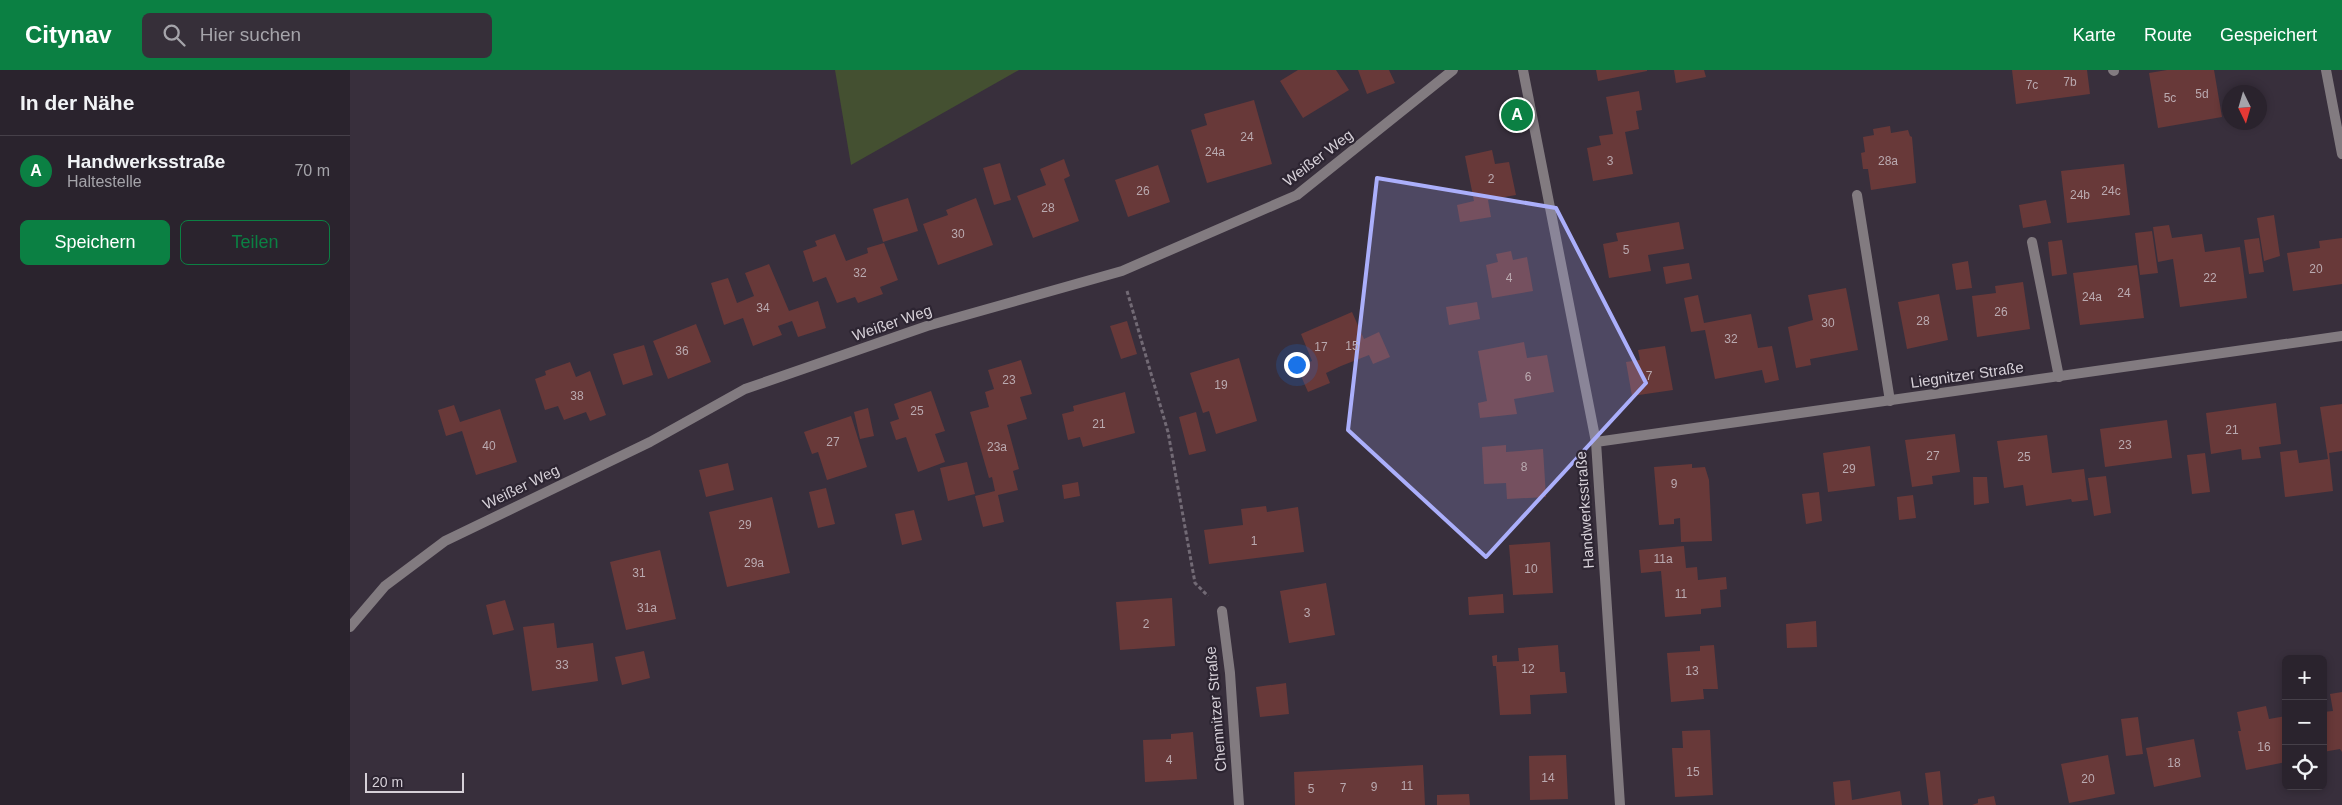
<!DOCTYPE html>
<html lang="de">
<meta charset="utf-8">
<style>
:root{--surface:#2a232d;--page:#362f39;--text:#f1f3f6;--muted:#a5a4aa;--line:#464049;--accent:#0b8043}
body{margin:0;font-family:Arial,sans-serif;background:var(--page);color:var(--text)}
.controls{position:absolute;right:15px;bottom:15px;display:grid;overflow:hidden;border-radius:8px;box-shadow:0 2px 8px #0003}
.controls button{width:45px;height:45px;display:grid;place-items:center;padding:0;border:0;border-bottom:1px solid var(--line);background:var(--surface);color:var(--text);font:25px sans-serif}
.compass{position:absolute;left:1872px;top:15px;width:45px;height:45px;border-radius:50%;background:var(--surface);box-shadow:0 2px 8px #0003;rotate:175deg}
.scale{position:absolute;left:15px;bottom:12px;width:99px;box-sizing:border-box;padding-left:5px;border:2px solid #d6d0d8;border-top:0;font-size:14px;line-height:18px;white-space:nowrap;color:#d6d0d8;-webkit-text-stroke:4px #2d2532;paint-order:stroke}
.you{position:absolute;left:946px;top:294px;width:18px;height:18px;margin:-12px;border:4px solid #fff;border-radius:50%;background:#1a73e8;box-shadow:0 0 0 8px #1a73e833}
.badge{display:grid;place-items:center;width:32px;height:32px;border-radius:50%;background:var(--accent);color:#fff;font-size:16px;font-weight:700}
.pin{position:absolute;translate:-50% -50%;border:2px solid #fff;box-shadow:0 1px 5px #0006}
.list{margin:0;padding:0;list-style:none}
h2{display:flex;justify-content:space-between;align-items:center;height:65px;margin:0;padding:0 20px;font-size:21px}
h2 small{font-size:16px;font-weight:400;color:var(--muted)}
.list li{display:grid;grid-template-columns:32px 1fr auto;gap:15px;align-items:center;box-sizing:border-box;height:70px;padding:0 20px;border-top:1px solid var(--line)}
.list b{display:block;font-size:19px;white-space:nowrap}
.list p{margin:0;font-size:16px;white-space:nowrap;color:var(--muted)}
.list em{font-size:16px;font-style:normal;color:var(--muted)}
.actions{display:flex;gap:10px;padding:15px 20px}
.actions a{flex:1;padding:11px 0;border:1px solid var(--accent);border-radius:8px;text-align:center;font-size:18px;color:var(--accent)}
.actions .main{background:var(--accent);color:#fff}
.icon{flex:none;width:28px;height:28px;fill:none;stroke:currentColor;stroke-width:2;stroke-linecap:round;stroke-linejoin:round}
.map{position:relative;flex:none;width:1992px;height:735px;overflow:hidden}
header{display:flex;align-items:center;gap:30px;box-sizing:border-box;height:70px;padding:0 25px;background:var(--accent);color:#fff}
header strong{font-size:24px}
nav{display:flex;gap:28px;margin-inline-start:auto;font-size:18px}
.search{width:350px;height:45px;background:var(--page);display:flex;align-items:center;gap:12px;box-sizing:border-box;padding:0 18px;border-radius:8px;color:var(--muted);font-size:19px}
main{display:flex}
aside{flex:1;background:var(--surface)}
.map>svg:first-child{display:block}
.green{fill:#445031}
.building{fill:#683939}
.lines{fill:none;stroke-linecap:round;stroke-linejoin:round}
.path{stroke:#726a75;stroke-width:3;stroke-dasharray:4 2.5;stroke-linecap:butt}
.lane{stroke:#827b80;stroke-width:10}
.street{stroke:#827b80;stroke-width:10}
.marked{fill:#abaffb;fill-opacity:0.2;stroke:#abaffb;stroke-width:4;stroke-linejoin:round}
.labels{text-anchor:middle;stroke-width:4.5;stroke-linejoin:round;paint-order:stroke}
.number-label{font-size:12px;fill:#baaab0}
.street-label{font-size:15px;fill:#d6d0d8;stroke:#2d2532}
</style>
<header>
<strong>Citynav</strong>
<div class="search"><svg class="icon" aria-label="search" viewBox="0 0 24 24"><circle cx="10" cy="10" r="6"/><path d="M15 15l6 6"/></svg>Hier suchen</div>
<nav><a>Karte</a><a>Route</a><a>Gespeichert</a></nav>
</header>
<main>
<aside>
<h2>In der Nähe<small></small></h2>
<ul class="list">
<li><span class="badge">A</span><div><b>Handwerksstraße</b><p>Haltestelle</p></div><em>70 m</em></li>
</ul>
<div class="actions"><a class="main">Speichern</a><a>Teilen</a></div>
</aside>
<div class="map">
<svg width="1992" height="735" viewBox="0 0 1992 735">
<rect width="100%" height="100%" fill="#382f3c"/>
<path class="green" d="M485,0h184l-168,95z"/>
<path class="building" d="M948,0h38l13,20 -46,28 -23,-37z
M1008,0h31l6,13 -28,11z
M1246,0h51v1l-49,10z
M1324,0h30l2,7 -30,6z
M1662,0h75l3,24 -74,10z
M1817,0h47l8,47 -64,11 -9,-55z
M1289,21l3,19 -6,1 3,18 -14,3 8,42 -40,7 -6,-33 14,-3 -2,-9 14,-2 -7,-37z
M904,30l18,64 -65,19 -16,-53 16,-5 -3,-11z
M1540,56l1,7 17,-3 2,6 2,1 4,46 -45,7 -3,-21h-5l-2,-16 4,-1 -2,-15 11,-2 -1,-6z
M1142,80l3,14 14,-2 7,33 -28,5 3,17 -31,5 -3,-17 17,-4 -9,-45z
M714,89l6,17 -6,3 15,42 -46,17 -16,-42 29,-11 -6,-16z
M650,93l11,37 -17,5 -11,-37z
M1774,94l6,51 -63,8 -6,-52z
M808,95l12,37 -42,15 -13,-37z
M558,128l10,33 -35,11 -10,-33z
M626,128l17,47 -55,20 -15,-41 25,-9 -2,-5z
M1696,130l5,23 -28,5 -4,-23z
M1924,145l6,41 -16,5 -7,-43z
M1329,152l5,27 -36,6 3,16 -42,7 -6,-34 15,-3 -2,-8z
M1819,155l3,13 30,-4 3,18 35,-5 7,51 -67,9 -7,-48 -15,3 -5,-35z
M1802,161l6,42 -18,2 -5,-42z
M485,164l11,27 22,-8 -1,-5 17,-5 14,37 -18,7 3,7 -25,9 -3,-6 -18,6 -11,-26 -13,5 -10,-31 14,-5 -2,-5z
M1909,168l5,34 -15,2 -5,-34z
M1992,168v46l-49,7 -6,-38 33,-5 -1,-7z
M1712,170l5,34 -15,2 -4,-34z
M1161,181l2,9 14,-3 6,34 -41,7 -6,-33 12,-3 -2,-8z
M1618,191l4,27 -16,2 -4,-26z
M1339,193l3,16 -26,5 -3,-17z
M419,194l20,47 29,-10 8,27 -28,9 -6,-16 -14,5 4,9 -29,11 -10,-28 -19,7 -13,-42 17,-5 9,25 17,-7 -9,-23z
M1787,195l7,53 -64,7 -7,-52z
M1673,212l7,47 -53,8 -5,-41 24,-3 -1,-7z
M1496,218l12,62 -48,9 1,6 -15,3 -8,-41 25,-7 -5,-25z
M1589,224l9,46 -41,9 -9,-47z
M1348,225l6,28 47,-9 7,34 14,-2 7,34 -14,3 -3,-13 -47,9 -10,-49 -14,2 -5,-24 -2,-10z
M1127,232l3,17 -31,6 -3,-18z
M1002,242l12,27 15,-7 11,25 -17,7 -4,-9 -28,11 -15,7 4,10 -22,9 -11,-25 15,-6 -11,-27z
M777,251l10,33 -16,5 -11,-33z
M346,254l15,38 -43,17 -15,-38z
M1174,272l3,16 20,-3 7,37 -40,7 3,15 -37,4 -2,-15 9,-2 -9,-50z
M294,275l9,30 -30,10 -10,-31z
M1315,276l8,44 -41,6 -6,-34 14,-2 -2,-10z
M889,288l18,63 -41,13 -7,-23 -6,2 -13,-40z
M671,290l11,34 -12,3 7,22 -20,6 12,44 -6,2 5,19 -20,5 6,27 -21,5 -8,-31 20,-5 -3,-14 -3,1 -19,-66 19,-5 -4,-15 9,-3 -6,-19z
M220,292l6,15 14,-6 16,44 -16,6 -4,-9 -22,8 -6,-14 -13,4 -10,-31 11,-4 -1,-4z
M581,321l14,40 -10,3 10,28 -27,10 -12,-35 -10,3 -6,-18 9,-3 -5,-15z
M775,322l10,41 -52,14 -3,-10 -12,3 -6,-26 12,-3 -1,-5z
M1926,333l5,41 -22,3 2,11 -19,2 -1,-11 -30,5 -5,-41z
M1992,334v47l-13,2 4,38 -48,6 -5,-45 17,-2 2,13 29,-4 -8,-52z
M104,335l6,17 40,-13 17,53 -41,13 -14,-44 -16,5 -8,-26z
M518,338l6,28 -14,3 -6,-27z
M846,342l10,39 -17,4 -10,-38z
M501,346l16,51 -40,13 -9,-28 -6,2 -8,-22z
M1817,350l5,38 -67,9 -5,-38z
M1605,364l5,38 -28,4 1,8 -21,3 -7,-47z
M1697,365l5,38 32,-4 4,31 -16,2 -1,-3 -45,7 -3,-21 -19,3 -7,-47z
M1156,375v7l37,-3 3,48 -39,2 -1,-16 -22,1 -2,-37z
M1520,376l5,40 -47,6 -5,-39z
M1855,383l5,39 -18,2 -5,-39z
M617,392l8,32 -27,7 -8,-33z
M378,393l6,27 -28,7 -7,-27z
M1342,394v4l13,-1 4,13 3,61 -31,1 -1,-24 -6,1v5l-15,1 -5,-58z
M1756,406l5,37 -17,3 -6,-38z
M1623,407h14l2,26 -15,2z
M728,412l2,14 -16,3 -2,-14z
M476,418l9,36 -17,4 -9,-36z
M1469,422l3,29 -16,3 -4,-30z
M1563,425l3,23 -17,2 -2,-23z
M422,427l18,76 -63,14 -18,-75z
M916,436l1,6 31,-5 6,45 -95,12 -5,-34 39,-5 -2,-16z
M564,440l8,30 -20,5 -7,-31z
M1200,472l3,51 -40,2 -4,-50z
M1334,476l2,22 11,-1 1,13 28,-3 1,12 -7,1 1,17 -20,2v5l-36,3 -4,-46 -20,2 -2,-23z
M310,480l16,69 -50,11 -16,-68z
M976,513l9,52 -46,8 -9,-52z
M1153,524l1,19 -35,2 -1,-18z
M822,528l3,48 -55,4 -4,-48z
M155,530l9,30 -21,5 -7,-30z
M1466,551l1,26 -30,1 -1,-24z
M204,553l3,25 36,-5 5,38 -66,10 -9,-64z
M1208,575l2,27h5l2,21 -37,2 1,19 -31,1 -4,-49h-3l-1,-10 5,-1v7l22,-1 -1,-13z
M1364,575l4,44h-15l1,10 -33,3 -4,-49 33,-2v-5z
M294,581l6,27 -28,7 -7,-28z
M936,613l3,31 -29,3 -4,-30z
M1992,622v60l-2,-3 -17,3v-40l10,-1 -3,-17z
M1916,636l3,13 17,-3v46l-40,8 -8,-39h3l-4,-19z
M1788,647l5,37 -17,2 -5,-37z
M1360,660l3,65 -38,2 -3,-49h11l-1,-17z
M843,662l4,47 -52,3 -2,-42 28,-1v-5z
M1844,669l7,38 -47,10 -8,-39z
M1216,685l2,44 -38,1 -1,-44z
M1758,685l7,39 -46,9 -8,-39z
M1073,695l2,40h-130l-1,-33z
M1590,701l3,34h-14l-4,-32z
M1500,710l2,20 48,-9 2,14h-67l-2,-23z
M1119,724l1,11h-33v-10z
M1644,726l2,9h-24l6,-2v-4z"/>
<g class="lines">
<path class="path" d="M777,221l41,141 27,151 13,13"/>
<path class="lane" d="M1763,0l1,1
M1976,0l16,84
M1507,125l33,206
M1682,172l27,135"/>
<path class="street" d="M1173,0l73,372 24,363
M1246,372l746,-106
M872,541l8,62 9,132
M0,557l35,-41 60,-45 205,-99 95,-53 182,-63 195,-55 175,-76 156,-125"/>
</g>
<path class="marked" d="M1027,108l179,30 90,175 -160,174 -138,-127z"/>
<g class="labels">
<g class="number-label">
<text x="1720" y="16">7b</text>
<text x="1682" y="19">7c</text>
<text x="1852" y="28">5d</text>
<text x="1820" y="32">5c</text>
<text x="897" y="71">24</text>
<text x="865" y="86">24a</text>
<text x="1260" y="95">3</text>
<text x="1538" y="95">28a</text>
<text x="1141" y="113">2</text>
<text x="793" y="125">26</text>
<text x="1761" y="125">24c</text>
<text x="1730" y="129">24b</text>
<text x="698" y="142">28</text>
<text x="608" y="168">30</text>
<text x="1276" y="184">5</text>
<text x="1966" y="203">20</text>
<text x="510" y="207">32</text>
<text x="1159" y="212">4</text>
<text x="1860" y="212">22</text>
<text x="1774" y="227">24</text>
<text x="1742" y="231">24a</text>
<text x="413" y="242">34</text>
<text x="1651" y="246">26</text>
<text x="1573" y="255">28</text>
<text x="1478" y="257">30</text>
<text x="1381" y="273">32</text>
<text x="1002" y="280">15</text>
<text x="971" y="281">17</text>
<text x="332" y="285">36</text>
<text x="1299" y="310">7</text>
<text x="1178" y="311">6</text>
<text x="659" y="314">23</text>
<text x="871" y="319">19</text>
<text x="227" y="330">38</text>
<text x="567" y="345">25</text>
<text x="749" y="358">21</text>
<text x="1882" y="364">21</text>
<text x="483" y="376">27</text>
<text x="1775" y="379">23</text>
<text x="139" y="380">40</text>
<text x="647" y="381">23a</text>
<text x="1583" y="390">27</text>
<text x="1674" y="391">25</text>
<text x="1174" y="401">8</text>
<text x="1499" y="403">29</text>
<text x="1324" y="418">9</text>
<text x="395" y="459">29</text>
<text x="904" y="475">1</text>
<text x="1313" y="493">11a</text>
<text x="404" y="497">29a</text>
<text x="1181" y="503">10</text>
<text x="289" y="507">31</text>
<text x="1331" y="528">11</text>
<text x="297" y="542">31a</text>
<text x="957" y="547">3</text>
<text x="796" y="558">2</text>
<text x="212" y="599">33</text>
<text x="1178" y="603">12</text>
<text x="1342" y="605">13</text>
<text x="1914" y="681">16</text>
<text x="819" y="694">4</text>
<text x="1824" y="697">18</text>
<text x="1343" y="706">15</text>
<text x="1198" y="712">14</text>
<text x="1738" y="713">20</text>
<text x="1057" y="720">11</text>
<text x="1024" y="721">9</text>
<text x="993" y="722">7</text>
<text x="961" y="723">5</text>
</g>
<g class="street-label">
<text transform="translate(968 88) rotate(-37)" y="5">Weißer Weg</text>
<text transform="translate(542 253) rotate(-19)" y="5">Weißer Weg</text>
<text transform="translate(1617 305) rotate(-8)" y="5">Liegnitzer Straße</text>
<text transform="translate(171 417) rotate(-26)" y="5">Weißer Weg</text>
<text transform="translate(1235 440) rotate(-94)" y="5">Handwerksstraße</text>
<text transform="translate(866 639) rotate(-95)" y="5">Chemnitzer Straße</text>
</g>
</g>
</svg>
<div class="controls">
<button>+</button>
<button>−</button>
<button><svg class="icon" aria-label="locate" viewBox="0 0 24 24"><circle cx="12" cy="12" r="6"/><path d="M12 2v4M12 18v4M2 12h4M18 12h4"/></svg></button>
</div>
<svg class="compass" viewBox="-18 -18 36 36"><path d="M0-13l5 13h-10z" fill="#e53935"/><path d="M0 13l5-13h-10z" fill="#a5a4aa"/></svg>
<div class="scale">20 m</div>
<div class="you"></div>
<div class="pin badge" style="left:1167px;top:45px">A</div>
</div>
</main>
